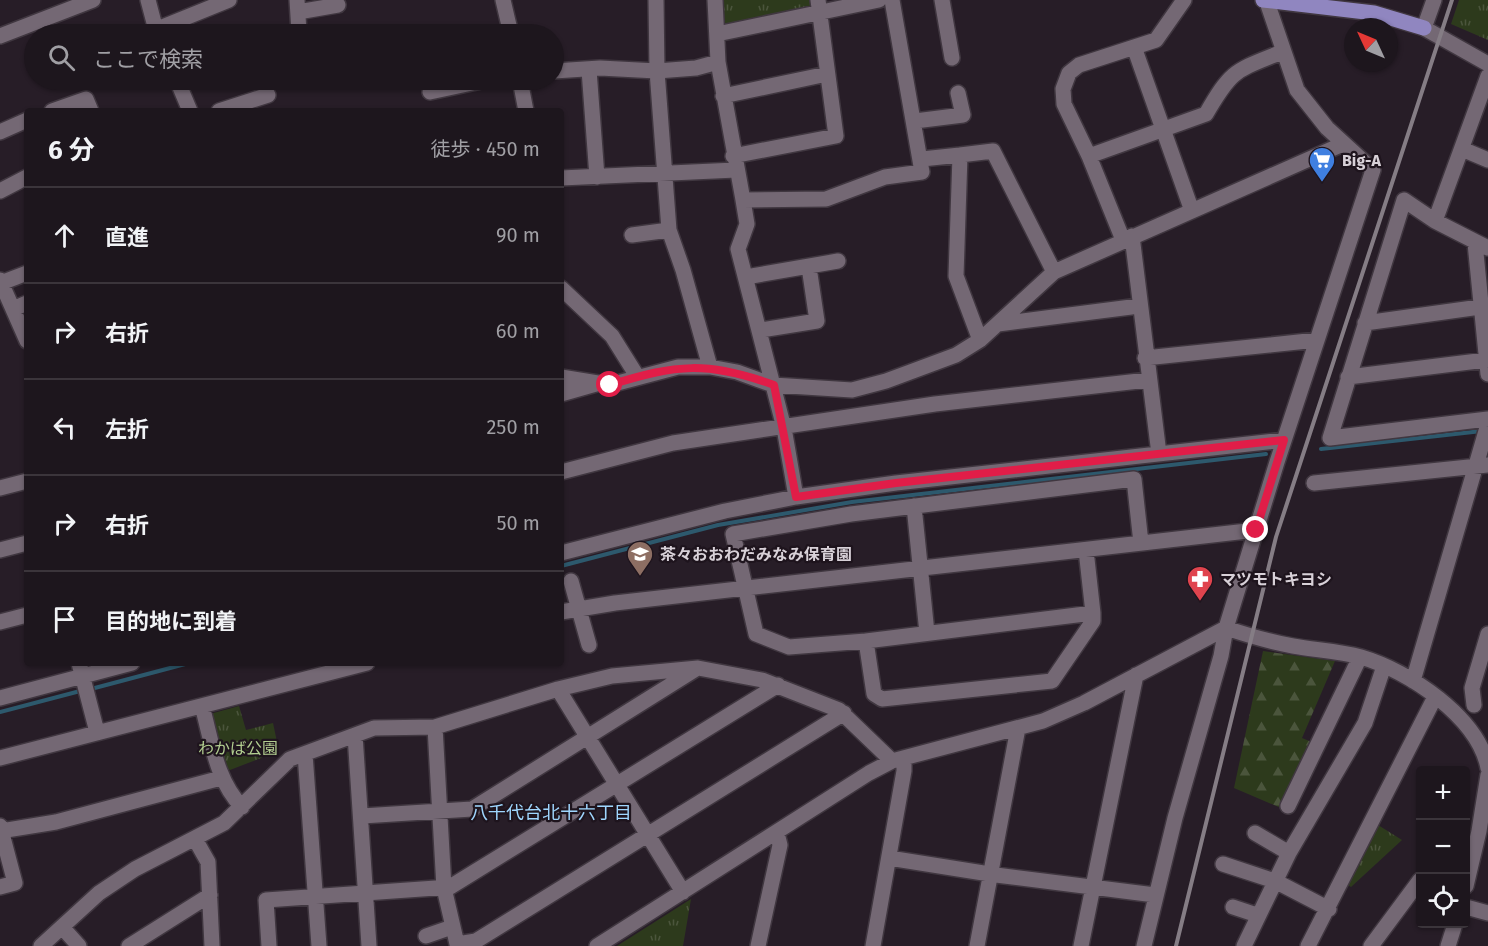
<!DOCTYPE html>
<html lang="ja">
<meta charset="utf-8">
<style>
:root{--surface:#1d161d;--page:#251f26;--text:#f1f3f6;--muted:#a09fa4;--line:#3b353b}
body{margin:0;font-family:"Fira Sans","Noto Sans JP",sans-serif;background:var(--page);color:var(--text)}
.controls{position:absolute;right:18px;bottom:18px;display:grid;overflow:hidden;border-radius:6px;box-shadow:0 2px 4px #0004}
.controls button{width:54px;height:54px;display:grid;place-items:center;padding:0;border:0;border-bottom:2px solid var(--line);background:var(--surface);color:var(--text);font:30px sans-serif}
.compass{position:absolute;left:1344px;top:18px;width:54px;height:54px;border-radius:50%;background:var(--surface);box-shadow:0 2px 4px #0004;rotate:314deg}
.stop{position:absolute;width:18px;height:18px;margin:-14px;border:4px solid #e11d48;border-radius:50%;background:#fff}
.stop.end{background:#e11d48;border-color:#fff;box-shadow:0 2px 6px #0008}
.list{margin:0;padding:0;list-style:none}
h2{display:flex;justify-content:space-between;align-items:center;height:78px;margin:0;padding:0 24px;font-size:26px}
h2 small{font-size:20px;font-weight:400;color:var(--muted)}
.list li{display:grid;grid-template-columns:39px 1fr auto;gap:18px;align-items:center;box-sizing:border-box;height:96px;padding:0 24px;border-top:2px solid var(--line)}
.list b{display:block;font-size:22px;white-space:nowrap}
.list em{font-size:20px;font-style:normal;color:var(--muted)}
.icon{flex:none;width:33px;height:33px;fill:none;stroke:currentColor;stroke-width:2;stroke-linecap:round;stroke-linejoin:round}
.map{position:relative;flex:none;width:1488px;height:946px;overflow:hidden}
.search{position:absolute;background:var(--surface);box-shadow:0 2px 4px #0004;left:24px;top:24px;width:540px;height:66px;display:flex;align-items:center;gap:15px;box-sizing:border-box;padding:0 21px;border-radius:33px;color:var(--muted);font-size:22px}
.panel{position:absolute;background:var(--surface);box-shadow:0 2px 4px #0004;left:24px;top:108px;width:540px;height:558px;border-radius:6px}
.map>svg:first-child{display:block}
.forest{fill:url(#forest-firs)}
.park{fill:url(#park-tufts)}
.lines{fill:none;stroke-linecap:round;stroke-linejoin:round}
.stream{stroke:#2d596d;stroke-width:4}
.minor-casing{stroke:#403740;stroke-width:18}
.major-casing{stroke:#403740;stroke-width:18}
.minor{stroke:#746874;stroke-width:15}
.major{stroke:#9086c0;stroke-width:15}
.rail{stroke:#857d85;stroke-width:4}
.route{stroke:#e11d48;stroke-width:8}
.labels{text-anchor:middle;stroke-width:4.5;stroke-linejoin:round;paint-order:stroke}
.poi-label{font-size:16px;font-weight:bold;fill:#d8d1d8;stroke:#1e141d;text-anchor:start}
.park-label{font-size:16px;fill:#b2ce90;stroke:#1e141d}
.neighbourhood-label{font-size:18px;fill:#9fd6fe;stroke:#1e141d}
</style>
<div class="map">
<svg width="1488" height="946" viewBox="0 0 1488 946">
<defs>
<pattern id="forest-firs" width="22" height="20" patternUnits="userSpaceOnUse" patternTransform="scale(1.5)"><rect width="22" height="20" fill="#2d3a1c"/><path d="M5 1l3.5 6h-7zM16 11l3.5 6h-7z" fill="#4b553c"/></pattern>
<pattern id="park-tufts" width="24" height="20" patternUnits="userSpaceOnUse" patternTransform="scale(1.5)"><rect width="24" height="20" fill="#2d3a1c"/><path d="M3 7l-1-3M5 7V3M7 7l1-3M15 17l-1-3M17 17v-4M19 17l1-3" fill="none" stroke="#4b553c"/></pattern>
</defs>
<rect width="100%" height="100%" fill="#271d27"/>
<path class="forest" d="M1263,651l72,10 -33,77 12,5 -33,65 -47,-20z"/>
<path class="park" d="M719,0h91v9l-89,17z
M1459,0h29v40l-37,-16z
M239,706l7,24 27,-7 4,19 -16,16 -31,12 -6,-4 -14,-52z
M1378,825l24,15 -51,47 -3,-2z
M691,899l-8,47h-66z"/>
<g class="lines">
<path class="stream" d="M1321,449l161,-18
M561,566l157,-41 134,-23 414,-48
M91,689l98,-26
M0,712l84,-22"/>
<g class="minor-casing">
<path id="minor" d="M148,0l9,34
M503,0l8,34
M656,0l1,71 12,159 14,40 27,97
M715,0l3,62 25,138 83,-1 59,-22 37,-5 -30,-172
M942,0l10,58
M1434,0l-10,28 64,36
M298,12l40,-7
M155,30l74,-30
M290,34l9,-2 -2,-32
M717,34l162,-34
M0,36l93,-36
M1134,47l58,164
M589,70l8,107
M554,71l46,-3 57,3 39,-3 22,-6
M177,80l13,31
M520,80l6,31
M430,92l56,-12
M723,96l104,-22
M52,111l34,-12 5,12
M219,111l49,-16
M915,121l48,-6 -5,-22
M0,132l27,-12
M1462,149l26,11
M960,155l33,-4 61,121
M733,156l103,-20 -18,-136
M1089,156l117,-42c26,-45 29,-43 76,-62
M922,159l38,-4 -4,121 24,64
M561,178l175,-8
M0,191l27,-14
M743,200l4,24 -9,25 46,179 12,69
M1435,221l53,-145
M632,235l37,-5
M1132,236l27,218
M1123,240l-34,-84 -25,-52 -1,-15 6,-16 10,-8 77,-25 28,-40
M1475,243l13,131
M1488,248l-53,-27 -31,-21 -74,238 158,-19
M746,277l92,-16
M0,280l27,61
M1,283l26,-10
M561,288l51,48 25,40
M13,309l14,-6
M1365,323l115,-16
M998,324l141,-18
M761,330l56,-9 -8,-54
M1145,358l172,-18
M561,377l49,8 68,-18h32l27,5 36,13 79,5 34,-9 70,-26 24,-15 74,-68 289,-128
M1348,377l138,-17
M561,394l35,-10
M561,472l112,-29 262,-39 213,-24
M1314,483l174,-18
M0,488l27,-7
M914,506l13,127
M0,550l27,-7
M1086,550l7,63 -227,28 -77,6 -33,-13 -23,-100 118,-20 283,-35 7,64
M561,553l164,-42 71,-14 100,-14 388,-43
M571,581l18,64
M561,612l54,-9 641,-73
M0,622l27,-7
M866,641l8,53 8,5 170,-18 41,-60v-8
M79,663l18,69
M1413,681l75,-257
M558,689l125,203
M0,698l132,-35
M1474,705l-2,-17 16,-54
M202,706c10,36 14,74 40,101
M435,727l9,161 13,56 19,-3 368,-228
M355,735l14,211
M305,754l14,192
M0,758l367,-95
M1288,806l72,-149
M362,816l110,-7 224,-140
M0,826l15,57 -15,4
M0,831l56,-9 165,-44
M1255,833l34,20
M195,839l13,23 4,84
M889,858l107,17 159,20
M1223,864l52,17 54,28
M1466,886l13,-55 9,-56
M1233,907l24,8
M1466,907l22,6
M62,927l17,19
M426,936l26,-9
M41,946l58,-53 36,-24 89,-46 66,-64 84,-31 61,-1 123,-38 54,-13 86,-8 64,12 77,30 53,51
M129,946l81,-51
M269,946l-3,-46 184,-13 328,-202
M597,946l272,-173 23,-12 151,-40 41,-18 142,-75c21,7 44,14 67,18 22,4 46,5 68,11 48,14 117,60 127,111
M758,946l22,-101 -3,-12
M873,946l31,-175v-13
M977,946l41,-218
M1081,946l55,-271
M1144,946l31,-128 46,-162 5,-28 51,-166 96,-292 -46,-42 -30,-38 -30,-88
M1244,946l45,-93 76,-130 19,-57
M1308,946l127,-249
M1371,946l49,-66
M1448,946l7,-22"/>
</g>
<g class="major-casing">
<path id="major" d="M1263,0l111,13 50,15"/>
</g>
<use href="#minor" class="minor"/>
<use href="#major" class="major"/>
<path class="rail" d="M1176,946l100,-409 176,-537"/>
</g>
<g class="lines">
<path class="route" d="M610,385c67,-21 97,-24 164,0l22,112 100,-14 388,-43 -28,90"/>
</g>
<defs>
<g id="supermarket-pin" transform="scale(1.35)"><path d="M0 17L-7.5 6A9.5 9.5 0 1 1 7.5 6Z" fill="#3f7fe0" stroke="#1e141d"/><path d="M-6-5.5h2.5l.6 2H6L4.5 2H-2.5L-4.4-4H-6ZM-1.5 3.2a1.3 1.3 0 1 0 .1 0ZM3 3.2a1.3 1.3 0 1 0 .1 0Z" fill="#fff"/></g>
<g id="school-pin" transform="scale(1.35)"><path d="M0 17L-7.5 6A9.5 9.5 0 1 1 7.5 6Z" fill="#8d6e63" stroke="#1e141d"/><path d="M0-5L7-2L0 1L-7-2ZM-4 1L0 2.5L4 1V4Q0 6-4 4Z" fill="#fff"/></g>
<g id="pharmacy-pin" transform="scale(1.35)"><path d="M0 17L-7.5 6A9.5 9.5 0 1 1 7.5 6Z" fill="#e0444e" stroke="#1e141d"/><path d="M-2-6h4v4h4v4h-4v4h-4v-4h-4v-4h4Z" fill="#fff"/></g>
</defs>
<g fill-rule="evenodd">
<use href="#supermarket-pin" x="1322" y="160"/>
<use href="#school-pin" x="640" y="554"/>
<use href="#pharmacy-pin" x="1200" y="579"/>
</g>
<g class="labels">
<g class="poi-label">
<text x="1342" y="166">Big-A</text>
<text x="660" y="560">茶々おおわだみなみ保育園</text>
<text x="1220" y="585">マツモトキヨシ</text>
</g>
<g class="park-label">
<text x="238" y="754">わかば公園</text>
</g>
<g class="neighbourhood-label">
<text x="551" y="819">八千代台北十六丁目</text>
</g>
</g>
</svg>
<div class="controls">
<button>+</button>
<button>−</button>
<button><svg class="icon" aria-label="locate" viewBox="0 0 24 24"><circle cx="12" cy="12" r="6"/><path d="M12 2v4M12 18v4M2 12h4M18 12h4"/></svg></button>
</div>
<svg class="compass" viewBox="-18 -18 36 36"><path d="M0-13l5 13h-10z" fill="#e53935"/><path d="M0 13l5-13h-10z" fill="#a09fa4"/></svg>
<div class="stop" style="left:610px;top:385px"></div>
<div class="stop end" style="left:1256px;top:530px"></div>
<div class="search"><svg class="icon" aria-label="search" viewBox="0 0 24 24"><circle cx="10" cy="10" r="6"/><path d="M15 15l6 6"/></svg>ここで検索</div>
<section class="panel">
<h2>6 分<small>徒歩 · 450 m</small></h2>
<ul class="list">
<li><svg class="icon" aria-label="ahead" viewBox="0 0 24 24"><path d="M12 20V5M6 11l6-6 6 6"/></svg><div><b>直進</b></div><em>90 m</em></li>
<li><svg class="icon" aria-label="right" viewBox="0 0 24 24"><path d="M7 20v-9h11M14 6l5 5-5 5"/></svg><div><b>右折</b></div><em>60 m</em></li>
<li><svg class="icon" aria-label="left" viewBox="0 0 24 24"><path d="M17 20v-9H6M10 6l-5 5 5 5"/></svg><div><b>左折</b></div><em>250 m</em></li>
<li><svg class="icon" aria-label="right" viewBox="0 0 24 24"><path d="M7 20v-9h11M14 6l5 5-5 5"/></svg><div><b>右折</b></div><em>50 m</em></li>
<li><svg class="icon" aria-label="arrive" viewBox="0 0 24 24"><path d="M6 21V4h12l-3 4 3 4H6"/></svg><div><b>目的地に到着</b></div></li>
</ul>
</section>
</div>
